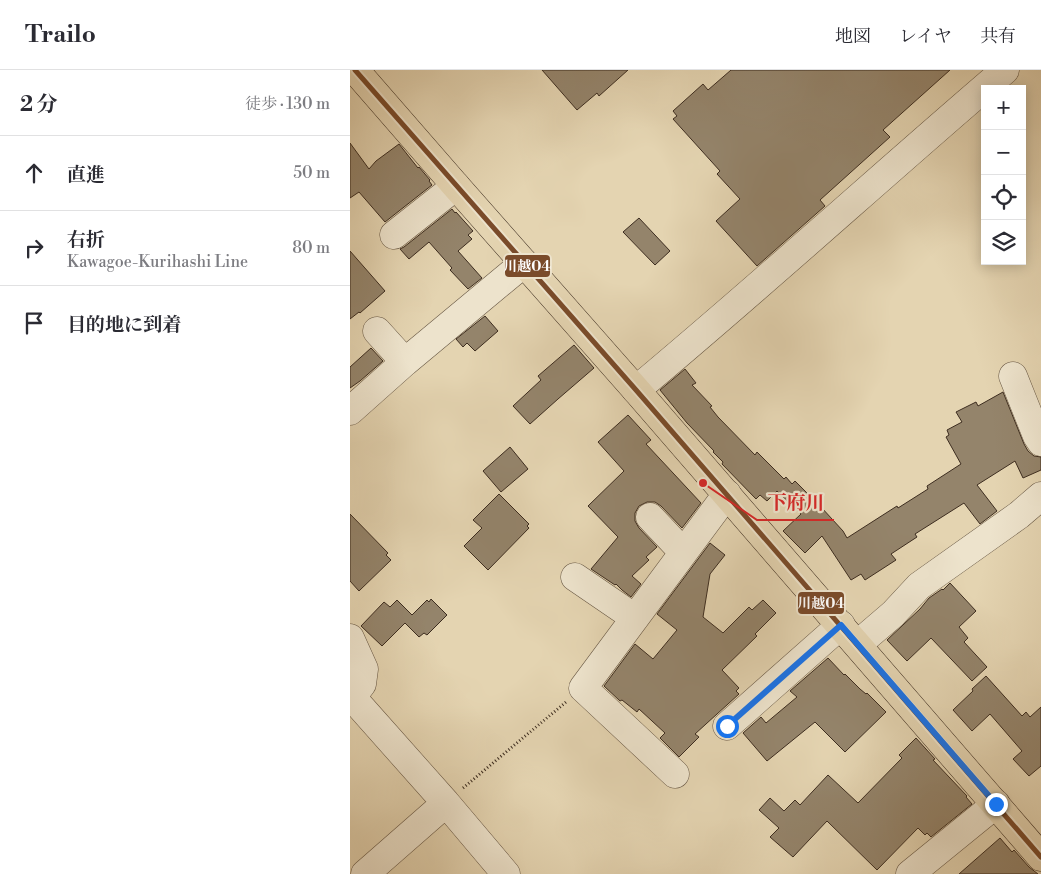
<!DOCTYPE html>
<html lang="ja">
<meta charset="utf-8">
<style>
:root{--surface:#fff;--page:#f7f7f7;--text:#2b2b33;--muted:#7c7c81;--line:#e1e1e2}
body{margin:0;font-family:"Libre Bodoni","Noto Serif JP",serif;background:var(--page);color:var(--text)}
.controls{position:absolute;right:15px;top:15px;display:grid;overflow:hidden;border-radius:0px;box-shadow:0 2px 12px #0003}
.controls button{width:45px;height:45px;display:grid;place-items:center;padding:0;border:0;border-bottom:1px solid var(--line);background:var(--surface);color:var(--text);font:25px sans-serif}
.stop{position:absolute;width:15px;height:15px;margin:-11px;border:4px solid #1a73e8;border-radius:50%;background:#fff}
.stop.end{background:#1a73e8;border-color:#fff;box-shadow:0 1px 5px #0008}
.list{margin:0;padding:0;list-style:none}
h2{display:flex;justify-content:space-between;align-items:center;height:65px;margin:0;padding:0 20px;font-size:21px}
h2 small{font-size:16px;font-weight:400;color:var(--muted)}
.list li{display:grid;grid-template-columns:32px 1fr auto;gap:15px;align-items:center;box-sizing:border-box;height:75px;padding:0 20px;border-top:1px solid var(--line)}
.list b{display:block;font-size:19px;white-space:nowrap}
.list p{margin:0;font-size:16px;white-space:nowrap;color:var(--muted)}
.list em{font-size:16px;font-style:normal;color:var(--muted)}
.icon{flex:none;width:28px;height:28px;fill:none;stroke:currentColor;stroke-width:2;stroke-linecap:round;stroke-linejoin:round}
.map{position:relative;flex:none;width:691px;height:804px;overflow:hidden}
header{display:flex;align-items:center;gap:30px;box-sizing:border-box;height:70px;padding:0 25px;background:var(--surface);border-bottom:1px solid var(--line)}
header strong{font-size:24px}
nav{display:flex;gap:28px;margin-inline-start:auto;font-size:18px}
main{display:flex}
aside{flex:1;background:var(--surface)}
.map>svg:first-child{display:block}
.building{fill:#94846b;stroke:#3d2d20}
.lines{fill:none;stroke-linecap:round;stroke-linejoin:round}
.minor-casing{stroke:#675744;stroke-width:29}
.major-casing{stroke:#3d2d20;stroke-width:29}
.path{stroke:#3d2d20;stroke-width:3;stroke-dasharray:1 2.5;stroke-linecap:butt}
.minor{stroke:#ede3cc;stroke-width:28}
.major{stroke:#e4d4b1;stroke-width:28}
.bus-1-casing{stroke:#ede3cc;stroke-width:9}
.bus-1{stroke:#7a4b2a;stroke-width:5}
.route{stroke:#1a73e8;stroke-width:6}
.leader{fill:none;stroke:#d62828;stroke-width:2}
.callout-dot{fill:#d62828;stroke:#ede3cc;stroke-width:2}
.callout-label{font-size:19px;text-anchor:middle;font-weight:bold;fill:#d62828;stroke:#ede3cc;stroke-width:4.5;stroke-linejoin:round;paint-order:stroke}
.line-badge{stroke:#ede3cc;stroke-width:2}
.badge-label{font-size:14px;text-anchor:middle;font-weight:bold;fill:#fff}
</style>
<header>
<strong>Trailo</strong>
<nav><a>地図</a><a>レイヤ</a><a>共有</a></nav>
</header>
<main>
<aside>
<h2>2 分<small>徒歩 · 130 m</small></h2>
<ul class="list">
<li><svg class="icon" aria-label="ahead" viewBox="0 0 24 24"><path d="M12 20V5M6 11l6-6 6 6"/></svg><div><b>直進</b></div><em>50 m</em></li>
<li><svg class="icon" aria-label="right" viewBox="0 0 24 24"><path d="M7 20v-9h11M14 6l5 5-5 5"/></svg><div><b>右折</b><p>Kawagoe-Kurihashi Line</p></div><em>80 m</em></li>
<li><svg class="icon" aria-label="arrive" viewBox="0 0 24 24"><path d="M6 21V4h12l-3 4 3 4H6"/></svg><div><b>目的地に到着</b></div></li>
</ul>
</aside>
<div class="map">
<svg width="691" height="804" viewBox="0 0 691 804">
<rect width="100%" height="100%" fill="#e4d4b1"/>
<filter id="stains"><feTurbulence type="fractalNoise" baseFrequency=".004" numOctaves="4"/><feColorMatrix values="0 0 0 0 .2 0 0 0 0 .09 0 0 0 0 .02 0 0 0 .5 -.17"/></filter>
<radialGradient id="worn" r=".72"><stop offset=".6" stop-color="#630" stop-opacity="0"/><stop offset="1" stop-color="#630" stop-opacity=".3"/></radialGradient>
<path class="building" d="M192,0h86l-29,26 -2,-3 -20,17z
M381,0h219l-67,60 7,7 -70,63 5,6 -68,60 -41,-45 24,-22 -23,-25 3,-3 -47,-52 4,-3 -4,-5 30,-27 5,6z
M0,73l19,26 7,-8 23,-17 19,24 1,-1 11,13 -1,1 3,4 -47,37 -26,-30 -9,6z
M102,139l3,4 1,-1 17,19 -5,4 4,4 -14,12 24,27 -14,11 -18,-19 2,-2 -23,-26 -20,17 -9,-10 4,-2z
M289,148l31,33 -15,14 -32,-33z
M0,181l35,40 -25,22 -1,-1 -9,7z
M135,246l13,15 -23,20 -8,-8 -4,4 -7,-8z
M224,275l20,23 -36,31 -28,25 -17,-18 28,-26 -3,-4z
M21,278l12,13 -23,20 -10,7v-21z
M335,299l11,14 -4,2 20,21 -2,1 8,10 37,38 2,-3 27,27 2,-2 6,7 3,-3 26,26 22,24 4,7 50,-32 1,2 30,-19 -1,-3 34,-22 -15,-27 3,-2 -2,-5 15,-8 -6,-10 20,-10 2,4 25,-14 21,52 4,7 6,5 7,1v13l-18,8 -8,-17 -38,24 20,26 -17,13 -16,-21 -49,31 2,3 -26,17 5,6 -31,20 -4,-6 -10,6 -29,-44 -17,17 -22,-22 18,-17 -24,-23 -10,10 -7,-6 -4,4 -34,-35 1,-2 -10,-10 1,-1 -27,-28 -27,-33z
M278,345l23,25 -5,4 55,59 -19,25 -21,-22 -6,-4h-8l-8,4 -4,7v8l4,7 18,19 -11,10 3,3 -17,16 9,8 -10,13 -9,-7 -6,-6 -1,1 -24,-16 27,-32 -30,-31 36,-35 -26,-29z
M160,377l18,22 -27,23 -18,-21z
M149,424l30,30 -2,2 2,2 -41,42 -24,-24 18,-18 -9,-8z
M0,444l38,39 -2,2 5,5 -32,31 -9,-10z
M360,473l15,12 -15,19 -7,43 20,16 26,-26 3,3 11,-10 13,13 -21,21 2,2 -35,34 17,18 -3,3 3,3 -44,40 4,3 -20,20 -19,-19 5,-5 -26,-24 -2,3 -15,-12 -2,1 -16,-15 31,-42 18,15 24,-29 -20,-16z
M600,513l26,28 -17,16 9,11 -4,4 23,25 -15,14 -41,-43 -24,23 -20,-21 33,-31 9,-11 13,-9 1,1z
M81,529l16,16 -20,20 -3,-2 -5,4 -14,-14 -23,23 -21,-20 23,-24 6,5 7,-7 15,15 15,-15 2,2z
M478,588l16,17 1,-1 15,15 6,5 1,-1 19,19 -41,40 -30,-30 -48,39 -24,-28 18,-16 5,6 31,-26 -7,-6z
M636,606l36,40 4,-4 4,5 11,-10v59l-12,10 -16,-17 9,-8 -32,-37 -18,17 -19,-21 20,-19 -1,-2z
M566,668l19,21 -2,1 34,36 -1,1 6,7 -41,33 -4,-4 -2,2 -7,-7 -41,42 -50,-49 -34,36 -23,-20 9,-9 -20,-18 11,-12 14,13 11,-11 5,5 28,-30 30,28 44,-45 -3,-3z
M650,768l12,14 2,-2 15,17 9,7h-79z"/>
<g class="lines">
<g class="minor-casing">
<path id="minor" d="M44,165l62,-49
M27,261l28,31
M663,306l24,60 4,6
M286,320c125,-104 245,-214 369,-320
M0,341l55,-49 119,-99
M300,447l33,35
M225,507l60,41
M0,568l14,31 -2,15 -10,13
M508,574l35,-30 26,-28 100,-71 22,-19
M0,625l96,108 60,71
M377,656l114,-101
M325,704l-92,-86 144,-194
M15,804l81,-71
M560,804l86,-70"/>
</g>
<g class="major-casing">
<path id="major" d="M5,0l101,116 180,204 405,467"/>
</g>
<path class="path" d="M113,718l103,-86"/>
<use href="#minor" class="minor"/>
<use href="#major" class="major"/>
<g class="bus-1-casing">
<path id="bus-1" d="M5,0l281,320 405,467"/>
</g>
<use href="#bus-1" class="bus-1"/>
</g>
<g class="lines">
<path class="route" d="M377,656l114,-101 155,179"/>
</g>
<path class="leader" d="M353 413L407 450H484"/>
<circle class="callout-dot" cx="353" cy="413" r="5"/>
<g class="callout-label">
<text x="446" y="439">下府川</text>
</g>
<g class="line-badge">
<rect x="154" y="184" width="47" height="24" rx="5" fill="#7a4b2a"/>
<rect x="447" y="521" width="48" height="24" rx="5" fill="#7a4b2a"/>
</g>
<g class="badge-label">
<text x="177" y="201">川越04</text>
<text x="471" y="538">川越04</text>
</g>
<rect width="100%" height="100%" filter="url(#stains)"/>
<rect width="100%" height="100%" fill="url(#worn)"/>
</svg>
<div class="controls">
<button>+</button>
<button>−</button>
<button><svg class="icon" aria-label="locate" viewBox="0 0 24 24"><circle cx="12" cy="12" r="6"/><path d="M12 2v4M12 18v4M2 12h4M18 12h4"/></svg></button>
<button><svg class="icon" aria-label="layers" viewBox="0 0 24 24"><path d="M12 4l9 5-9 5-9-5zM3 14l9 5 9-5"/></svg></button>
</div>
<div class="stop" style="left:377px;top:656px"></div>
<div class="stop end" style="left:646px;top:734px"></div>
</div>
</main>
